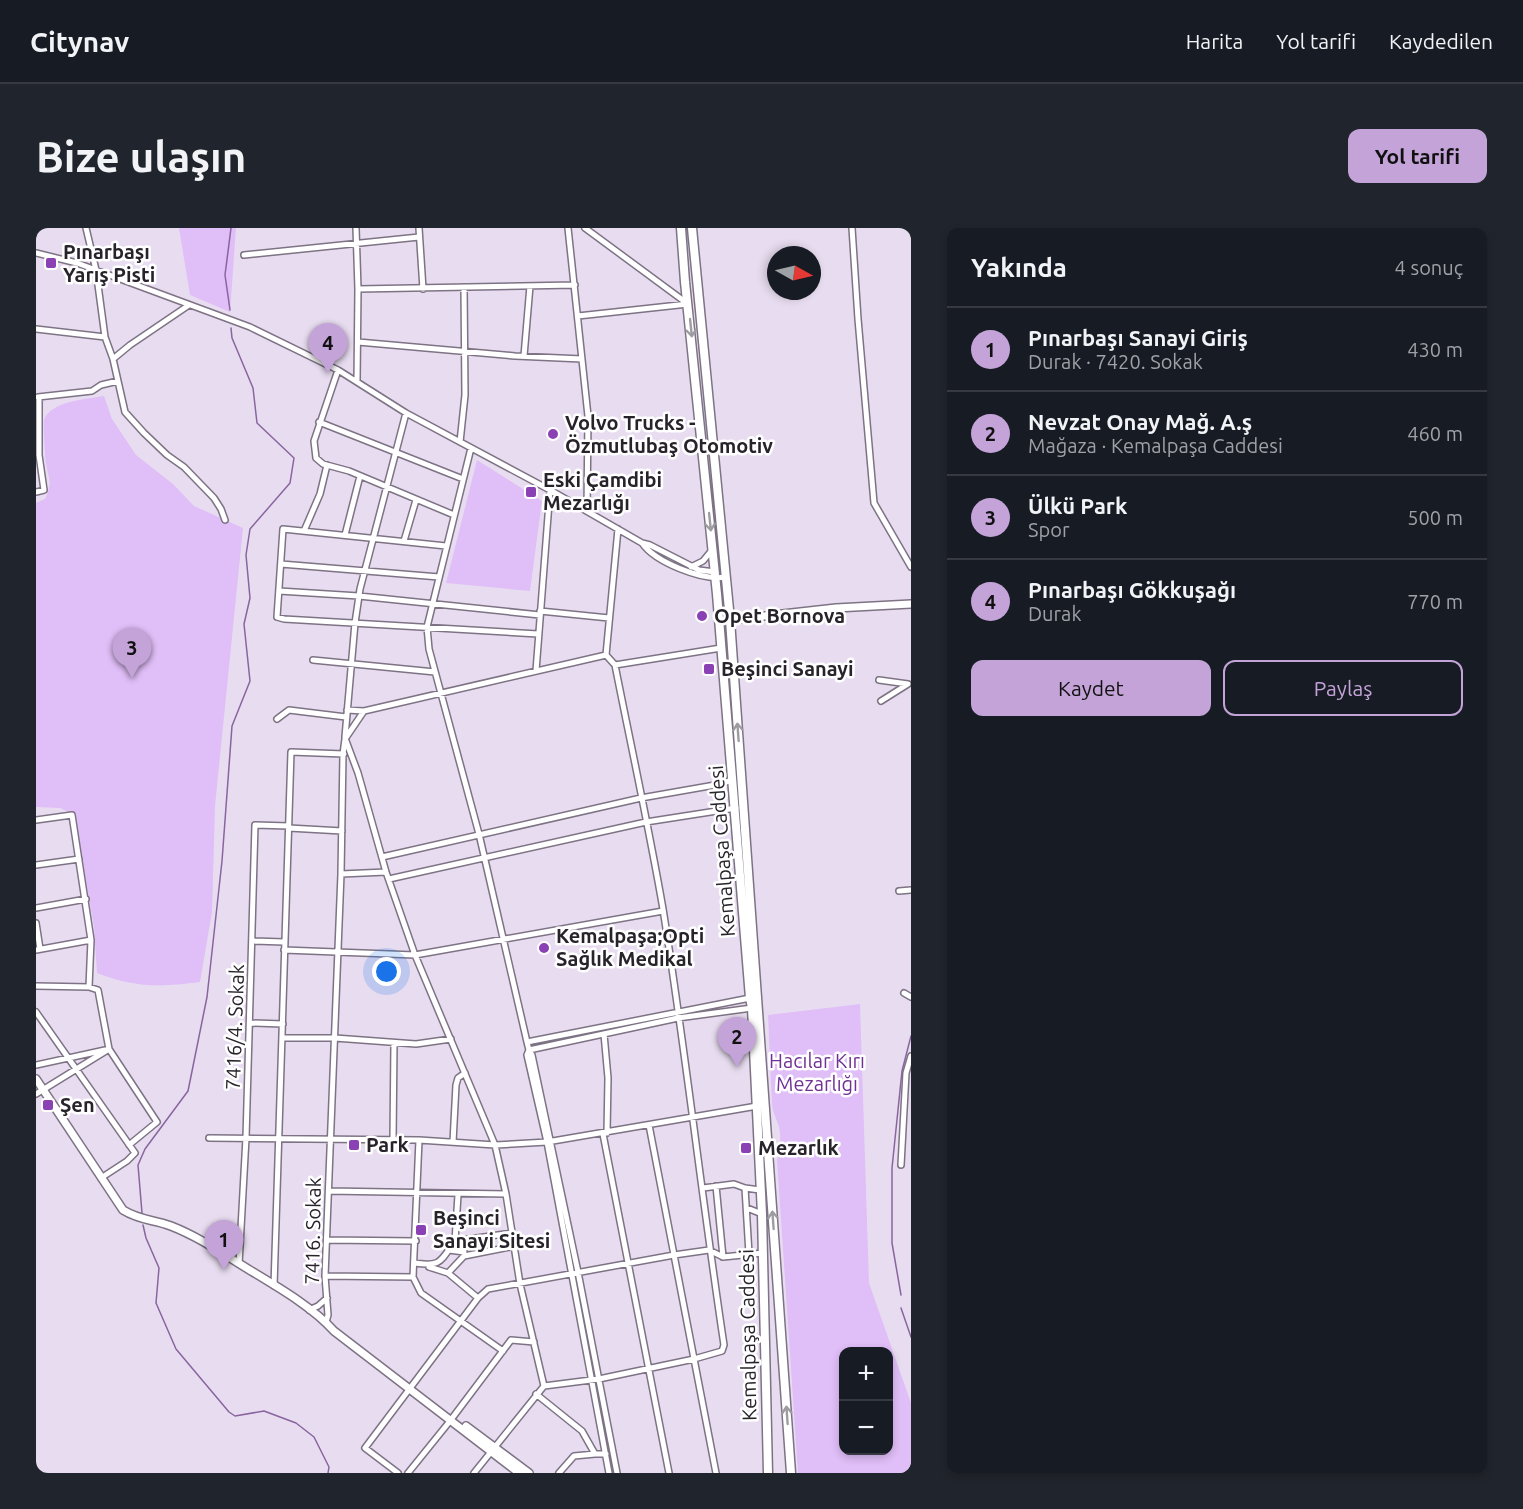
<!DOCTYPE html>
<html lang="tr">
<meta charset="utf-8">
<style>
:root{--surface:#171b24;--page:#20242c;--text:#f1f3f6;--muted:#9ea1a6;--line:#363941;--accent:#c3a3d8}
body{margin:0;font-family:Ubuntu,sans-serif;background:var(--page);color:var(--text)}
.controls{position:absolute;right:18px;bottom:18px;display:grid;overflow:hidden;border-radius:12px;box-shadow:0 3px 9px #0003}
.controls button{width:54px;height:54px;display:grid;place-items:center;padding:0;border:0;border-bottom:2px solid var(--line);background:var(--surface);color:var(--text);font:30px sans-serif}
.compass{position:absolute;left:731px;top:18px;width:54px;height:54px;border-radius:50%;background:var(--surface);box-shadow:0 3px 9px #0003;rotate:98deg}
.you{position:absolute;left:351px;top:744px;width:21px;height:21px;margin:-15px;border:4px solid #fff;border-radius:50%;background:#1a73e8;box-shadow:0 0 0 9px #1a73e833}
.badge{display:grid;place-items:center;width:39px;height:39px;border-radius:50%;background:var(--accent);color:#111;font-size:20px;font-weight:700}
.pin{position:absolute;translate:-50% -50px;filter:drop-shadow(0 2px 3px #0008)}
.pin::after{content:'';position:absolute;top:32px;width:21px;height:18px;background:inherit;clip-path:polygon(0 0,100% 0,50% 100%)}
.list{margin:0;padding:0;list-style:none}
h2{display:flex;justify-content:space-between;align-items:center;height:78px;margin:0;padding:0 24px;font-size:26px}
h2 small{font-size:20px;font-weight:400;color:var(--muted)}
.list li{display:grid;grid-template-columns:39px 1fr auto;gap:18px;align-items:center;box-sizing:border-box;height:84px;padding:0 24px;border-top:2px solid var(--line)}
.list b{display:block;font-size:22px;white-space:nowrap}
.list p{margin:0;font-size:20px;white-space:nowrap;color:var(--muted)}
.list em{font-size:20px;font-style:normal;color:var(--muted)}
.actions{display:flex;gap:12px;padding:18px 24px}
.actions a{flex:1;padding:14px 0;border:2px solid var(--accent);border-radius:12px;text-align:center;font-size:21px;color:var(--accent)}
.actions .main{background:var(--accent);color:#111}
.map{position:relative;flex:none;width:875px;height:1245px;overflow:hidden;border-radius:12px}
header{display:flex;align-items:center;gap:36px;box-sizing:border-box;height:84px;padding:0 30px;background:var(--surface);border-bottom:2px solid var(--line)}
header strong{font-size:28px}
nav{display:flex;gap:33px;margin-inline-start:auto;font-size:21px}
.intro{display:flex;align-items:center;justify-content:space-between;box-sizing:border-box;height:144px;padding:0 36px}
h1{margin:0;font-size:42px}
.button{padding:15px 27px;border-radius:12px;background:var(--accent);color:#111;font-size:21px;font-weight:700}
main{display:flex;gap:36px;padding:0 36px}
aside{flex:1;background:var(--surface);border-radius:12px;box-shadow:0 3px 9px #0003}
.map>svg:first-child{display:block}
.green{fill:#e0bef8;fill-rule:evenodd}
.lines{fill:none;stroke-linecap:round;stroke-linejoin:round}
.stream{stroke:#89649f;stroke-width:1.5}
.minor-casing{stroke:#7d7384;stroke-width:8}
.tertiary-casing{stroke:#7d7384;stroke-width:10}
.primary-casing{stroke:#7d7384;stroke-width:11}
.minor{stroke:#fff;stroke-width:5}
.tertiary{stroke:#fff;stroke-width:7}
.primary{stroke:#fff;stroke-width:8}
.oneway{stroke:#9e9ca0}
.poi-dot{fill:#8a41b3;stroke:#fff;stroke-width:2}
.labels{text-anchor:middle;stroke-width:5;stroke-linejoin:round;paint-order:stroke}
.poi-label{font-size:20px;font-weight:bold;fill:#28232b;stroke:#fff;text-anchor:start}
.street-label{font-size:20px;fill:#28232b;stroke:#fff}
.park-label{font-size:20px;fill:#713293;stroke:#fff}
</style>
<header>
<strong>Citynav</strong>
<nav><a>Harita</a><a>Yol tarifi</a><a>Kaydedilen</a></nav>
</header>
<div class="intro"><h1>Bize ulaşın</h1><a class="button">Yol tarifi</a></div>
<main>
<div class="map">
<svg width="875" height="1245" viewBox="0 0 875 1245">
<rect width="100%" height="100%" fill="#e8ddf0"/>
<path class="green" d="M143,0h57l-6,84 -40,-17z
M68,168l8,23 24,36 37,29 21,22 49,22 -28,278 -3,106 -12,70c-40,5 -64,6 -103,-9l-3,-46 -20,-113 -14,-6 -24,-1v-304l9,-4c8,-19 4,-17 1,-36 -1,-7 -3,-38 -2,-43 6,-19 44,-21 60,-24z
M441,232l65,41 -12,90 -84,-8z
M824,776l9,279 42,120v70h-113l-21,-313c3,-9 5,-26 1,-36 -2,-7 -5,-11 -6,-19l-4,-90zM808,1124h44v98h-44z"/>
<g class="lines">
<path class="stream" d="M194,82l-5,-35 6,-47
M106,985l-4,-48 7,-16 43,-58 19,-94 15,-136 10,-135 18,-45 -6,-57 6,-26 -4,-43 4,-26 40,-46 4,-25 -37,-35 -4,-35 -21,-50 -1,-10
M107,997l3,13 13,30 -3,35 20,46 53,63 6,4 29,-5 32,12 18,14 15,30 -1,6
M865,1067l-9,-52v-75l10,-97 9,-35
M865,1080l10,29"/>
<g class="minor-casing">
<path id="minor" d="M50,0l10,42 9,67 8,22 12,53 19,21 23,22 17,12 30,31 7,11 4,11
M320,0l2,61 -1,92
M383,0l4,61
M532,0l20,188 -1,95
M549,0l103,76
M816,0l6,91 16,184 37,64
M0,25l41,10 173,64 88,43 68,43 144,77 92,53 8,2 49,25 16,2
M208,27l175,-18
M322,61l217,-4
M542,88l110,-12
M0,101l69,8
M322,114l157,14 67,3
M488,128l6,-70
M77,131l17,-14 59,-40
M302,142l-24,71 2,17 7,6 26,7 105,44
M2,169l54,-6 9,-6 17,-4
M283,194l144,57
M424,214l5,-47 -1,-108
M435,220l-44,179 2,22 50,185 48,208 2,8 -2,5 20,87 62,331
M0,264l8,-2 -5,-35v-58
M268,303l16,-37 7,-29
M309,307l15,-59
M368,313l12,-41
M606,315c13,19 60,38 83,34
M410,318l-163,-17 -6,88 7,2 254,15
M245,336l158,13
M655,339l12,-6 9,-11
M243,363l80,5 181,19
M504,383l69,7
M570,427l12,-126
M277,432l122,12
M579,437l106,-17
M500,443l14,-181
M843,452l29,4 -27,17
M311,482l17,1
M241,491l12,-9 57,7
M309,509l10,-114 5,-34 46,-176
M310,513l12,32 28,99 29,83 80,190 11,49 14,90 24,102
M0,592l36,-5 19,125 -2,47
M253,600l53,3
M346,629l259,-59 74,-13 18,-5
M0,637l43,-6
M305,646l45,-2
M353,651l257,-57 90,-14
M863,663l12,-1
M0,680l50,-9
M0,695l4,26
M217,713l31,1
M0,722l55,-10
M248,722l131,5 248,-44
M0,758l53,1 9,3 11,59 48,73 -28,23
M868,765l7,4
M0,784l99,141 -8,8 -26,17
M214,795l33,1
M568,806l4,44 -1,55
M246,810h53l81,6 35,-5
M491,814l223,-44
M493,822l3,5 46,217 39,201
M493,822l149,-32 74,-10
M0,837l69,-15
M0,866l73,-45
M613,897l67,348
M567,906l66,339
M173,910l210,2 76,5 52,-3 210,-36
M357,912l1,-97
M383,912l-6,137 8,16 82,58
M417,914l3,-57 2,-7 7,-5
M865,937l5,-92 5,-17
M680,958l7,71
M667,960l31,-4 11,4 15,2
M709,960l4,66
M293,963l177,3
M711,980l15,6
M291,1012l89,1
M419,1013l3,-46
M413,1022l15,2
M378,1035c27,4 26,-1 41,-22l57,-8
M203,1036l7,-126 9,-313 34,1
M393,1039l19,6 16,-17 51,-10
M412,1045l30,25
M289,1048l88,1
M238,1058l17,-534 53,2
M273,1082l9,-4 9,-8
M290,1094l2,-7 -3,-39 16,-402 2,-120 2,-15 19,-28 242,-56 9,10c16,81 34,163 48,244 23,145 39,291 61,436l-2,6 -28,8 -95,20 -55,7 -70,87
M500,1166l46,37 13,23h11
M362,1245l-33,-25 113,-150 10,-9 186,-34 35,-5 14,7 40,-4
M372,1245l42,-52 61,-81 23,2
M523,1245l15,-17 21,-2"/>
</g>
<g class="tertiary-casing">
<path id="tertiary" d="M683,393l117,-13 75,-4
M0,851l87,131c18,11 30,9 48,16 28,11 51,27 77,43 28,17 65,38 86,62l185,142
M430,1198l63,47"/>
</g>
<g class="primary-casing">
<path id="primary" d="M645,0l4,54 32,312 33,404 2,10 10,206 6,259
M656,0l38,392 61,853"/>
</g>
<use href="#minor" class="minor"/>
<use href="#tertiary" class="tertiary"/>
<use href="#primary" class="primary"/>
</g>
<defs><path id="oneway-shaft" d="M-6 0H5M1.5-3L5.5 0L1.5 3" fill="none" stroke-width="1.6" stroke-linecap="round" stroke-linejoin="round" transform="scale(1.5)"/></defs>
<g class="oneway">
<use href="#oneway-shaft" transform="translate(655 100) rotate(84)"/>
<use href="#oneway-shaft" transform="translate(674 294) rotate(84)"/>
<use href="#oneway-shaft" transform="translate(702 504) rotate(-94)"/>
<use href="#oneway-shaft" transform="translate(737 992) rotate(-94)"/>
<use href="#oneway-shaft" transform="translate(751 1187) rotate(-94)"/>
</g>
<g class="poi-dot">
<rect x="9" y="29" width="12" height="12" rx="3"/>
<circle cx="517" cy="206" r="6"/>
<rect x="489" y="258" width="12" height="12" rx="3"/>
<circle cx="666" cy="388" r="6"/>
<rect x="667" y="435" width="12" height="12" rx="3"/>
<circle cx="508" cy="720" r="6"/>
<rect x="6" y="871" width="12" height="12" rx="3"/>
<rect x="312" y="911" width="12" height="12" rx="3"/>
<rect x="704" y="914" width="12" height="12" rx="3"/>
<rect x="379" y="996" width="12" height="12" rx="3"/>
</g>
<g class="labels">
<g class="poi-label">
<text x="27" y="31">Pınarbaşı<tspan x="27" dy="23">Yarış Pisti</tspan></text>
<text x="529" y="202">Volvo Trucks -<tspan x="529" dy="23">Özmutlubaş Otomotiv</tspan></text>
<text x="507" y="259">Eski Çamdibi<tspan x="507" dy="23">Mezarlığı</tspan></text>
<text x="678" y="395">Opet Bornova</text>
<text x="685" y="448">Beşinci Sanayi</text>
<text x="520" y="715">Kemalpaşa;Opti<tspan x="520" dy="23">Sağlık Medikal</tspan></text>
<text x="24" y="884">Şen</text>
<text x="330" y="924">Park</text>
<text x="722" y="927">Mezarlık</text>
<text x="397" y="997">Beşinci<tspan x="397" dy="23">Sanayi Sitesi</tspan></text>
</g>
<g class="street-label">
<text transform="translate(686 623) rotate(-94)" y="7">Kemalpaşa Caddesi</text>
<text transform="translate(199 799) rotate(-88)" y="7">7416/4. Sokak</text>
<text transform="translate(277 1003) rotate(-89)" y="7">7416. Sokak</text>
<text transform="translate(712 1107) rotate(-91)" y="7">Kemalpaşa Caddesi</text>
</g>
<g class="park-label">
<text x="781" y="840">Hacılar Kırı<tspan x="781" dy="23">Mezarlığı</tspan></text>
</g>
</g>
</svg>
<div class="controls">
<button>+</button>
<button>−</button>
</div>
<svg class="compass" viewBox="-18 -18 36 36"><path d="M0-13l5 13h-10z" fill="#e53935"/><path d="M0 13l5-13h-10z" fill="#9ea1a6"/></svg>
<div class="you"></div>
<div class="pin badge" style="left:188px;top:1042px">1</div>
<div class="pin badge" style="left:701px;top:839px">2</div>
<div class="pin badge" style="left:96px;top:450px">3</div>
<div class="pin badge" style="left:292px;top:145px">4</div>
</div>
<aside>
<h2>Yakında<small>4 sonuç</small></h2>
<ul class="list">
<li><span class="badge">1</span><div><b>Pınarbaşı Sanayi Giriş</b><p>Durak · 7420. Sokak</p></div><em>430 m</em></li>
<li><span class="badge">2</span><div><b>Nevzat Onay Mağ. A.ş</b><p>Mağaza · Kemalpaşa Caddesi</p></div><em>460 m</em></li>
<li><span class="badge">3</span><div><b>Ülkü Park</b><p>Spor</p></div><em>500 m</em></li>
<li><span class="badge">4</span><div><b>Pınarbaşı Gökkuşağı</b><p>Durak</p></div><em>770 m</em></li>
</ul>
<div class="actions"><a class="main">Kaydet</a><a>Paylaş</a></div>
</aside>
</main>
